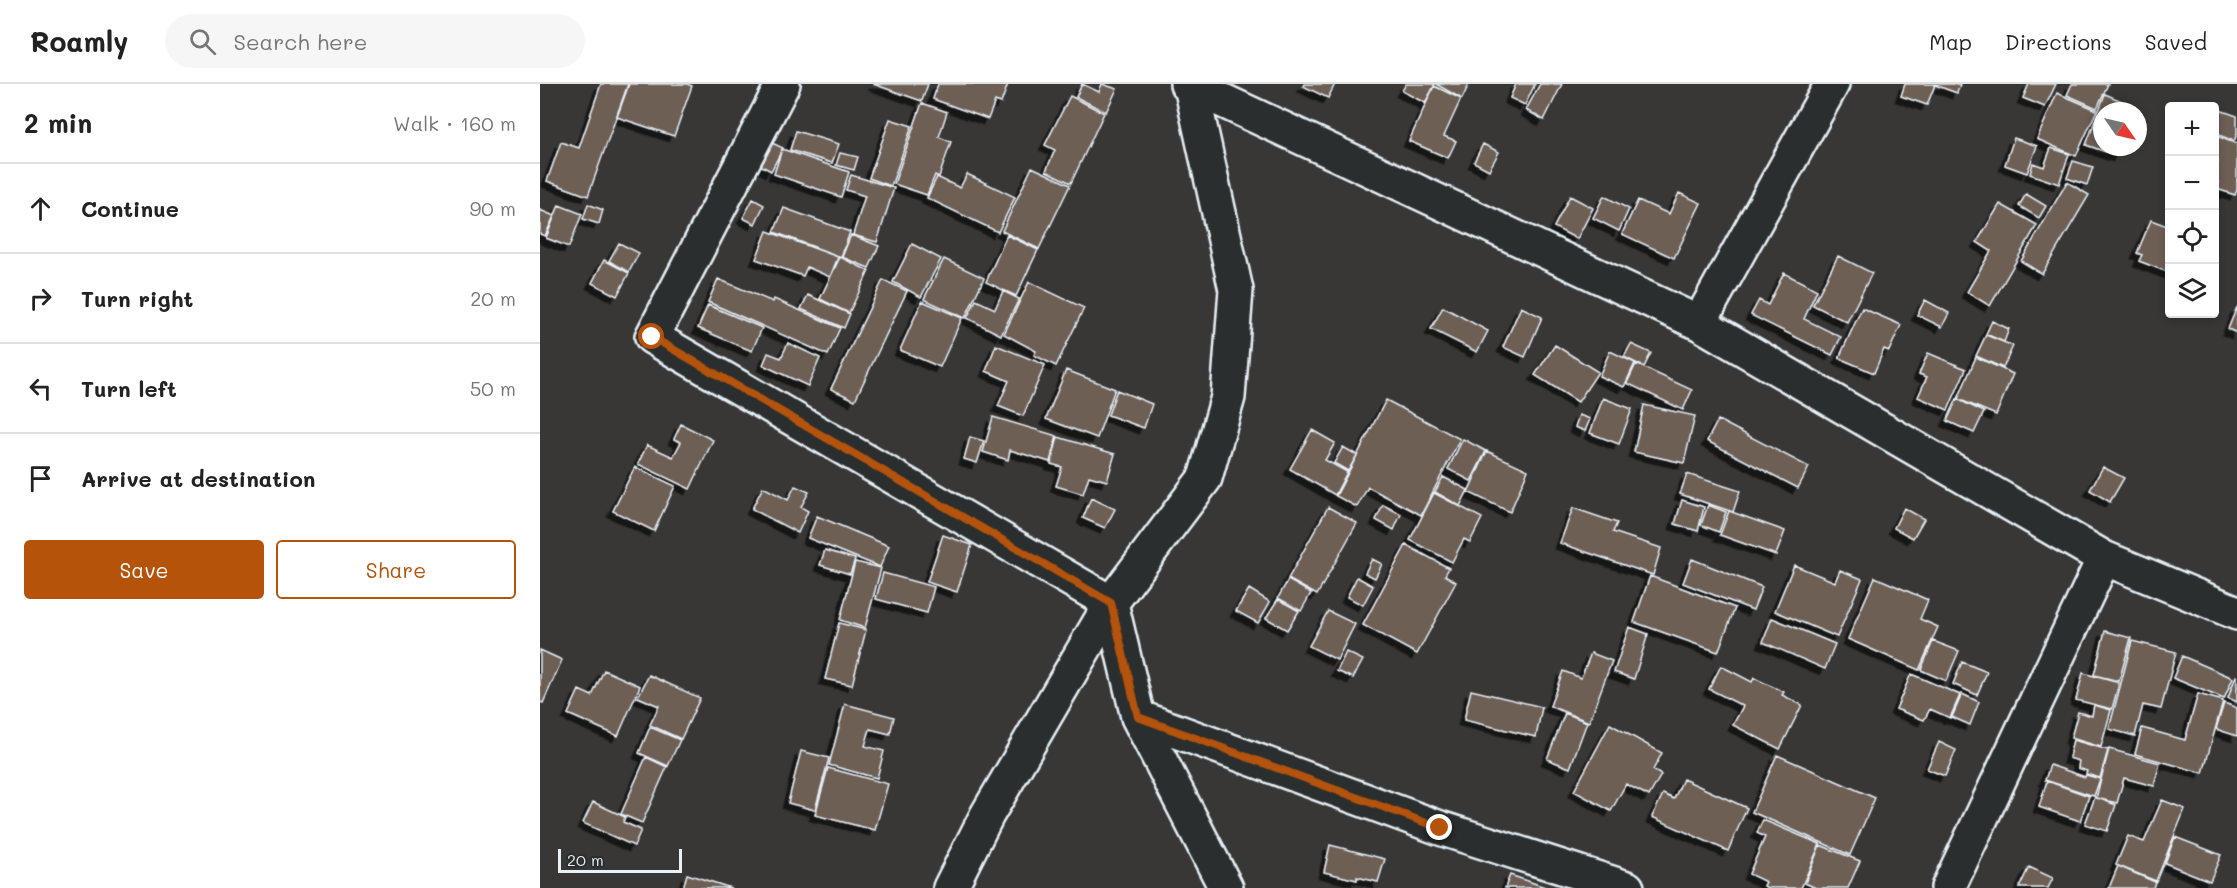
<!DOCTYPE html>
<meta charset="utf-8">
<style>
:root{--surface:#fff;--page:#f6f6f6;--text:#222;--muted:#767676;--line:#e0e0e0;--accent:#b45309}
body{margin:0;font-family:Mali,sans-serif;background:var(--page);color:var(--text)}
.controls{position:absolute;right:18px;top:18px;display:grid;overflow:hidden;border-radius:6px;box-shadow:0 3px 9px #0003}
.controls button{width:54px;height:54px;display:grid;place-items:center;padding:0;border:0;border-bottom:2px solid var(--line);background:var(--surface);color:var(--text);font:30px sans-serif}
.compass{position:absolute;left:1553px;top:18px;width:54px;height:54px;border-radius:50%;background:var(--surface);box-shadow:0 3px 9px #0003;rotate:124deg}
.scale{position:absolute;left:18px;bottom:15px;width:124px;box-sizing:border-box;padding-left:6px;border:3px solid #e8f1f8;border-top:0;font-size:16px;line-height:21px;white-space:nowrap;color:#e8f1f8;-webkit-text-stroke:4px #2a2d2e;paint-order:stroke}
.stop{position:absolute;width:18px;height:18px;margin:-14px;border:4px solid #b45309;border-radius:50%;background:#fff}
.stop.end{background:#b45309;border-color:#fff;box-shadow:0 2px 6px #0008}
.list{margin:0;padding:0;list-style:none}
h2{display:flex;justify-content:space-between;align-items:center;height:78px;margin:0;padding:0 24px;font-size:26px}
h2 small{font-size:20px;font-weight:400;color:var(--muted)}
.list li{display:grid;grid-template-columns:39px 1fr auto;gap:18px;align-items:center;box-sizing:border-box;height:90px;padding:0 24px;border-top:2px solid var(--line)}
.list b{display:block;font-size:22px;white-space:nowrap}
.list em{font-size:20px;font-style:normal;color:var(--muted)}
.actions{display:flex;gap:12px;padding:18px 24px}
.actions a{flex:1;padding:14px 0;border:2px solid var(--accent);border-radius:6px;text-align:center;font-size:21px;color:var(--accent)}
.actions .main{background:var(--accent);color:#fff}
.icon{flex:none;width:33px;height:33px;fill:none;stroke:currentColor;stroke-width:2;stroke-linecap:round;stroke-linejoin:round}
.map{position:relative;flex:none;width:1697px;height:804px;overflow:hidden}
header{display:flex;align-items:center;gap:36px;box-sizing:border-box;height:84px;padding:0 30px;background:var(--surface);border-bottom:2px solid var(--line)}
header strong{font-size:28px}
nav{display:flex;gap:33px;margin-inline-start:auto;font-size:21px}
.search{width:420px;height:54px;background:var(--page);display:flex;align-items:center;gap:15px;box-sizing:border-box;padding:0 21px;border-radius:33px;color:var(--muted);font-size:22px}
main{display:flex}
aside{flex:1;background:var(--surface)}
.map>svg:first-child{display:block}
.building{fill:#6e5e55;stroke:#e8f1f8;stroke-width:1.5;filter:url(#shadow)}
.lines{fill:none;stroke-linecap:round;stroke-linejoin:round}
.minor-casing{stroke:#e8f1f8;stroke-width:38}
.minor{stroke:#2a2d2e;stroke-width:33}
.route{stroke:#b45309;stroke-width:8}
</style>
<header>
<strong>Roamly</strong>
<div class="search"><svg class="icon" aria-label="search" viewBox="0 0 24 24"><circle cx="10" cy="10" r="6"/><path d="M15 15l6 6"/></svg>Search here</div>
<nav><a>Map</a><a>Directions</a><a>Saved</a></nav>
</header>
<main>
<aside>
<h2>2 min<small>Walk · 160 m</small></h2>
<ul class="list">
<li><svg class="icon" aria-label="ahead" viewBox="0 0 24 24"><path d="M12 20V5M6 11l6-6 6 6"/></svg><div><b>Continue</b></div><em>90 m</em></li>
<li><svg class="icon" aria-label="right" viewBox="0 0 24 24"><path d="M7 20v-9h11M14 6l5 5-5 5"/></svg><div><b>Turn right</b></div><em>20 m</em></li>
<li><svg class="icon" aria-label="left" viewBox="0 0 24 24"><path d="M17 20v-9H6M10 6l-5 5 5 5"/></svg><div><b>Turn left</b></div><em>50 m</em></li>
<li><svg class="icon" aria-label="arrive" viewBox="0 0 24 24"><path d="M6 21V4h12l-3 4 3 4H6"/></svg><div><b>Arrive at destination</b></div></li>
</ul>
<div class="actions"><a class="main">Save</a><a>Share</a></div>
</aside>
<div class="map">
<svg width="1697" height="804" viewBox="0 0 1697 804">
<defs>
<filter id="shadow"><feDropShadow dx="-5.5" dy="5.5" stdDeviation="0" flood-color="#0009"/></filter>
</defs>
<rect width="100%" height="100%" fill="#383736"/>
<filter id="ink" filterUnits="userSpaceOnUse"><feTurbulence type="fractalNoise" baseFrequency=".0167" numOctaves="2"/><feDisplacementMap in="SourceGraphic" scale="12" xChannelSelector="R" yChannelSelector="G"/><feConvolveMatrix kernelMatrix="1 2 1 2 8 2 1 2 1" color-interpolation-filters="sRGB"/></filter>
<g filter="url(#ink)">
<path class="building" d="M61,0h27l-40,112 -41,-15 14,-39 18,6z
M89,0h58l5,2 -18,50 -57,-19z
M333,0h55l-6,17z
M398,0h70l-7,19 -6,-2 -7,18 -55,-20z
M542,0l17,8 3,-8 15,5 -11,23 -30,-15z
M764,0h31l-7,14 -25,-12z
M866,0h29l-10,19 -23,-12z
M896,0h33l-7,15z
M976,0h19l-10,21 -15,-7z
M1000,0h22l-18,36 -18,-10z
M1365,0h55l-3,9 -22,-8 -8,20 -26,-9z
M1489,0h27l-11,23 -22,-9z
M1532,0h36l-11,24 -30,-13z
M894,2l27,13 -17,37 12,5 -8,17 -39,-17z
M1517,9l40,17 -21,46 -39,-17z
M1565,10l26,11 -2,6h-27v36h20l-4,9 -32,-11z
M530,12l34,17 -33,70 -25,-12 9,-21 -10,-5z
M382,19l25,9 -8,25 12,5 -12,35 -4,-2 -8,20 -33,-11z
M1674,24l23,8v18l-3,7 -20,-8z
M350,35l22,7 -21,60 -22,-8z
M256,47l43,13 -7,19 -42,-13z
M1674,51l23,9v46l-2,5 -18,-6 2,-7 -5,-1v-10l4,-8 -4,-1z
M1474,54l23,8 -10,27 -22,-8z
M232,59l11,5 -12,23 -11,-6z
M943,60l16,8 -10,18 -15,-8z
M1511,64l18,6 -10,30 -29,-10 3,-11 11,4z
M242,65l67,23 -8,25 -67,-23z
M300,69l18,4 -4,13 -18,-5z
M1533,77l20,6 -6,18 -20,-7z
M492,83l38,18 -31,64 -37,-18z
M427,90l48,23 -17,35 -71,-34 10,-21 23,11z
M311,91l43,13 -17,54 -24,-7 12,-39 -19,-6z
M1527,98l22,13 -47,79 -21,-13z
M1139,109l22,10 -27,55 -52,-24 16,-34 31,14z
M1486,110l20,12 -7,12 -20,-12z
M1030,112l23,12 -16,31 -23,-12z
M1064,112l25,13 -10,22 -26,-13z
M213,115l11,6 -9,19 -12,-6z
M48,120l15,6 -4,14 -16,-5z
M1460,120l37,21 -47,81 -23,-14 24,-41 -14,-9z
M19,121l23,9 -13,33 -23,-9z
M244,124l66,24 -9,25 -67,-25z
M0,126l14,6 -9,20 -5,-2z
M1611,136l19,7v46l-31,-12 3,-6 -5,-2z
M227,147l71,26 -8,20 -23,-10 -4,9 -47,-17z
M311,151l28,11 -10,22 -27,-11z
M467,151l31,15 -22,46 -30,-14z
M79,159l20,10 -10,19 -20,-11z
M372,160l29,15 -20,38 -28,-15z
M1298,172l34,17 -25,49 -34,-17z
M300,173l29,14 -20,42 -29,-14z
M404,175l40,19 -19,40 -41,-19z
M64,176l25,13 -12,23 -25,-13z
M1244,189l33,17 -13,29 37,18 -9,18 -81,-40 8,-15 9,5z
M178,195l55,23 1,-3 66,29 -12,27 -120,-53z
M343,196l24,11 -52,109 -24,-11z
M489,198l55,26 -28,58 -22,-11 2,-4 -32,-17z
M463,207l16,8 -18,36 -34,-17 9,-18 19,9z
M268,211l42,19 -6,14 -43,-19z
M1385,216l24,13 -7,14 -25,-12z
M382,217l40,17 -22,49 -40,-17z
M168,221l54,23 -10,23 -54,-23z
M903,223l45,24 -11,21 -46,-23z
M981,223l21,10 -17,40 -22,-10z
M1697,223v26l-9,-4z
M1322,224l39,17 -12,26 -5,-2 -10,24 -35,-15z
M1452,237l17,8 -5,13 -18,-8z
M1446,251l27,11 -10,22 -27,-12z
M248,259l32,15 -12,28 -45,-21 5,-12 13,5z
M1091,260l20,9 -7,14 -20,-10z
M456,261l49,20 -22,51 -25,-10 11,-25 -23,-10z
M1015,261l43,27 -20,30 -43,-27z
M1070,267l25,12 -11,24 -25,-11z
M1388,269l38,16 -18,41 -30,-13 9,-20 -8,-3z
M1436,273l37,17 -17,41 -38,-16z
M1096,280l56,26 -9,20 -56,-27z
M526,286l49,19 -18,49 -51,-19z
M577,306l35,14 -8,24 -36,-13z
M1063,314l29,11 -13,35 -29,-11z
M1417,315l27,13 -10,21 -27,-12z
M846,316l74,39 -39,76 -53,-28 -11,20 -21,-11z
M1104,321l51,11 -11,47 -50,-11z
M1039,331l11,4 -5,12 -10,-4z
M453,333l64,19 -7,26 -40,-12 -2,10 -25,-8z
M1178,336l91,47 -11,21 -91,-47z
M141,340l32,16 -23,49 -52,-25 9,-19 26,12 8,-15 -7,-3z
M772,346l23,13 -10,17 22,12 -12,23 -45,-26z
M430,353l14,4 -7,22 -13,-4z
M518,353l57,17 -8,27 -18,-5 -6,18 -27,-8 6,-19 -11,-3z
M923,355l23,12 -15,30 -23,-12z
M803,363l14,8 -9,16 -14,-8z
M947,367l41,19 -18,42 -42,-20z
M95,383l40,19 -21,45 -41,-20z
M1563,383l21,11 -14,24 -20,-12z
M1147,390l53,17 -7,21 -53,-18z
M903,393l25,13 -8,16 -25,-14z
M255,402l14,6 -8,15 7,4 -10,22 -46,-24 11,-22 25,13z
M894,409l48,25 -12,24 -6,-3 -12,23 -42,-22z
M551,414l24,11 -10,19 -22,-10z
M1142,416l22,7 -6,24 -23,-7z
M843,421l18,9 -7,16 -18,-10z
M1168,421l18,7 -7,20 -18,-7z
M788,423l29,16 -40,72 -29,-16z
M1033,424l44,15 -4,9 48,16 -8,27 -93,-32z
M1364,424l20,11 -11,19 -19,-10z
M1189,427l56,20 -9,24 -56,-20z
M277,432l72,30 -9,21 -72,-29z
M403,451l29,10 -15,47 -30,-10z
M866,461l43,23 -4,7 11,7 -39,72 -54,-29z
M285,466l30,9 -5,15 -30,-9z
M832,475l10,5 -7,14 -10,-5z
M1152,475l70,28 -9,23 -70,-27z
M315,478l26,6 -16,60 -25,-8z
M1254,481l41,17 5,-12 22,9 -25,58 -62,-26z
M343,489l51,14 -7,26 -51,-14z
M1110,492l85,32 -17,44 -84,-30z
M817,493l16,9 -10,19 -16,-8z
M1335,493l53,23 -8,19 18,8 -19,43 -71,-31z
M748,496l23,13 -10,18 -23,-13z
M709,505l21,13 -12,21 -22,-12z
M738,515l21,12 -12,19 -21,-12z
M788,527l27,13 -18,36 -28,-14z
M1232,534l63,26 -10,25 -62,-27z
M299,539l27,7 -14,55 -27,-6z
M1089,543l19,7 -14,45 -20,-7z
M1565,547l26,7 -12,43 -25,-6z
M1393,557l26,10 -13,30 -25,-11z
M1592,557l44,11 -15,57 -18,-4 -8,31 -26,-7z
M0,566l22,10 -19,43 -3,-1z
M806,568l17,8 -10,18 -16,-7z
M1051,569l21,8 -23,61 -39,-16 13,-35 18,7z
M1642,572l51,22 -9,21 -51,-21z
M1422,578l25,10 -10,23 -24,-11z
M1181,582l31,16 2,-4 30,14 -2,3 20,10 -22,44 -47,-24 10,-19 -34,-17z
M64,586l36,16 -22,50 -50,-22 11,-24 13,6z
M1543,589l36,10 -7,26 -36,-9z
M1371,590l49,21 -10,23 -20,-9 -6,11 -28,-11z
M109,591l51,23 -19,41 -31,-14 9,-19 -21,-9z
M1696,592h1v26l-9,-4z
M931,606l71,17 -6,30 -72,-17z
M1422,610l17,8 -9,23 -18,-8z
M1658,610l25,7 -20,72 -68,-19 7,-26 43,12z
M1684,619l13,5v28l-21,-7z
M305,620l49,13 -4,17 -20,-5 -5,17 19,5 -7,27 -48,-13z
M1554,621l17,5 -10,37 -30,-9 7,-26 14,4z
M1025,629l22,9 -17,46 -23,-9z
M1070,640l52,29 -9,17 8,5 -12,21 -23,-12 -15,27 -37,-20z
M110,643l30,13 -12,26 -29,-13z
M1533,656l35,10 -8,28 -14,-4 1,-3 -9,-3 1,-7 -10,-3z
M1399,658l17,8 -11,26 -18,-7z
M1569,665l51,14 -6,23 -30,-8 -7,25 -21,-5z
M261,667l28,7 -14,52 -27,-7z
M1237,671l98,43 -25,57 -98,-43z
M106,673l21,10 -25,56 -21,-9z
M1510,681l35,12 1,-2 14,4 -6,17 -49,-16z
M288,684l60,16 -13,46 -60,-15z
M1143,695l64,29 -19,43 -76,-34 11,-23 11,5z
M1507,697l42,15 -9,25 -41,-14z
M1555,713l21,8 -9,26 -22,-7z
M1622,716l23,9 -29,72 -40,-16 12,-29 16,6z
M53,718l32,15 -2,5 18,8 -7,16 -51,-23z
M1223,736l57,24 -19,44h-33l-4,-2 2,-4 -17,-8 16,-37 -8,-4z
M1635,753l46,18 -11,26 -45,-18z
M790,761l55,14 -7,23 -21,-5v3l-33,-8z
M1280,761l40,16 -12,27h-32l-11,-5z
M1578,782l37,16 -2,6h-44z
M1489,783l24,11 -5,10h-29z
M147,790l44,14h-48z
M970,791l38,13h-43z"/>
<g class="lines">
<g class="minor-casing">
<path id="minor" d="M243,0l-131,253 459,266 27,114 88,171
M647,0l512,239 405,235 133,55
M1159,239l133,-239
M598,633l302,111 187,60
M410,804l37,-73 124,-212 94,-125 23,-81 8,-107 -45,-204
M1408,804l156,-330"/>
</g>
<use href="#minor" class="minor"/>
</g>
</g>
<g class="lines" filter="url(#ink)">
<path class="route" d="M112,253l459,266 27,114 302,111"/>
</g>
</svg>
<div class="controls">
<button>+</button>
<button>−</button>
<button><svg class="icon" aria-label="locate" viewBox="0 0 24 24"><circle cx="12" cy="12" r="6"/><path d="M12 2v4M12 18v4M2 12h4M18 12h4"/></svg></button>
<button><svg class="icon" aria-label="layers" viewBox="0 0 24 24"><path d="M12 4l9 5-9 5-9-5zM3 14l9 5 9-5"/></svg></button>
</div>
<svg class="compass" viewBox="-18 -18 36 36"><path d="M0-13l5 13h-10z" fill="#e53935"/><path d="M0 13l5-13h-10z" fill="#767676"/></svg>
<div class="scale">20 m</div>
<div class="stop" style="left:112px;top:253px"></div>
<div class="stop end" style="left:900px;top:744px"></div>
</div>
</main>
